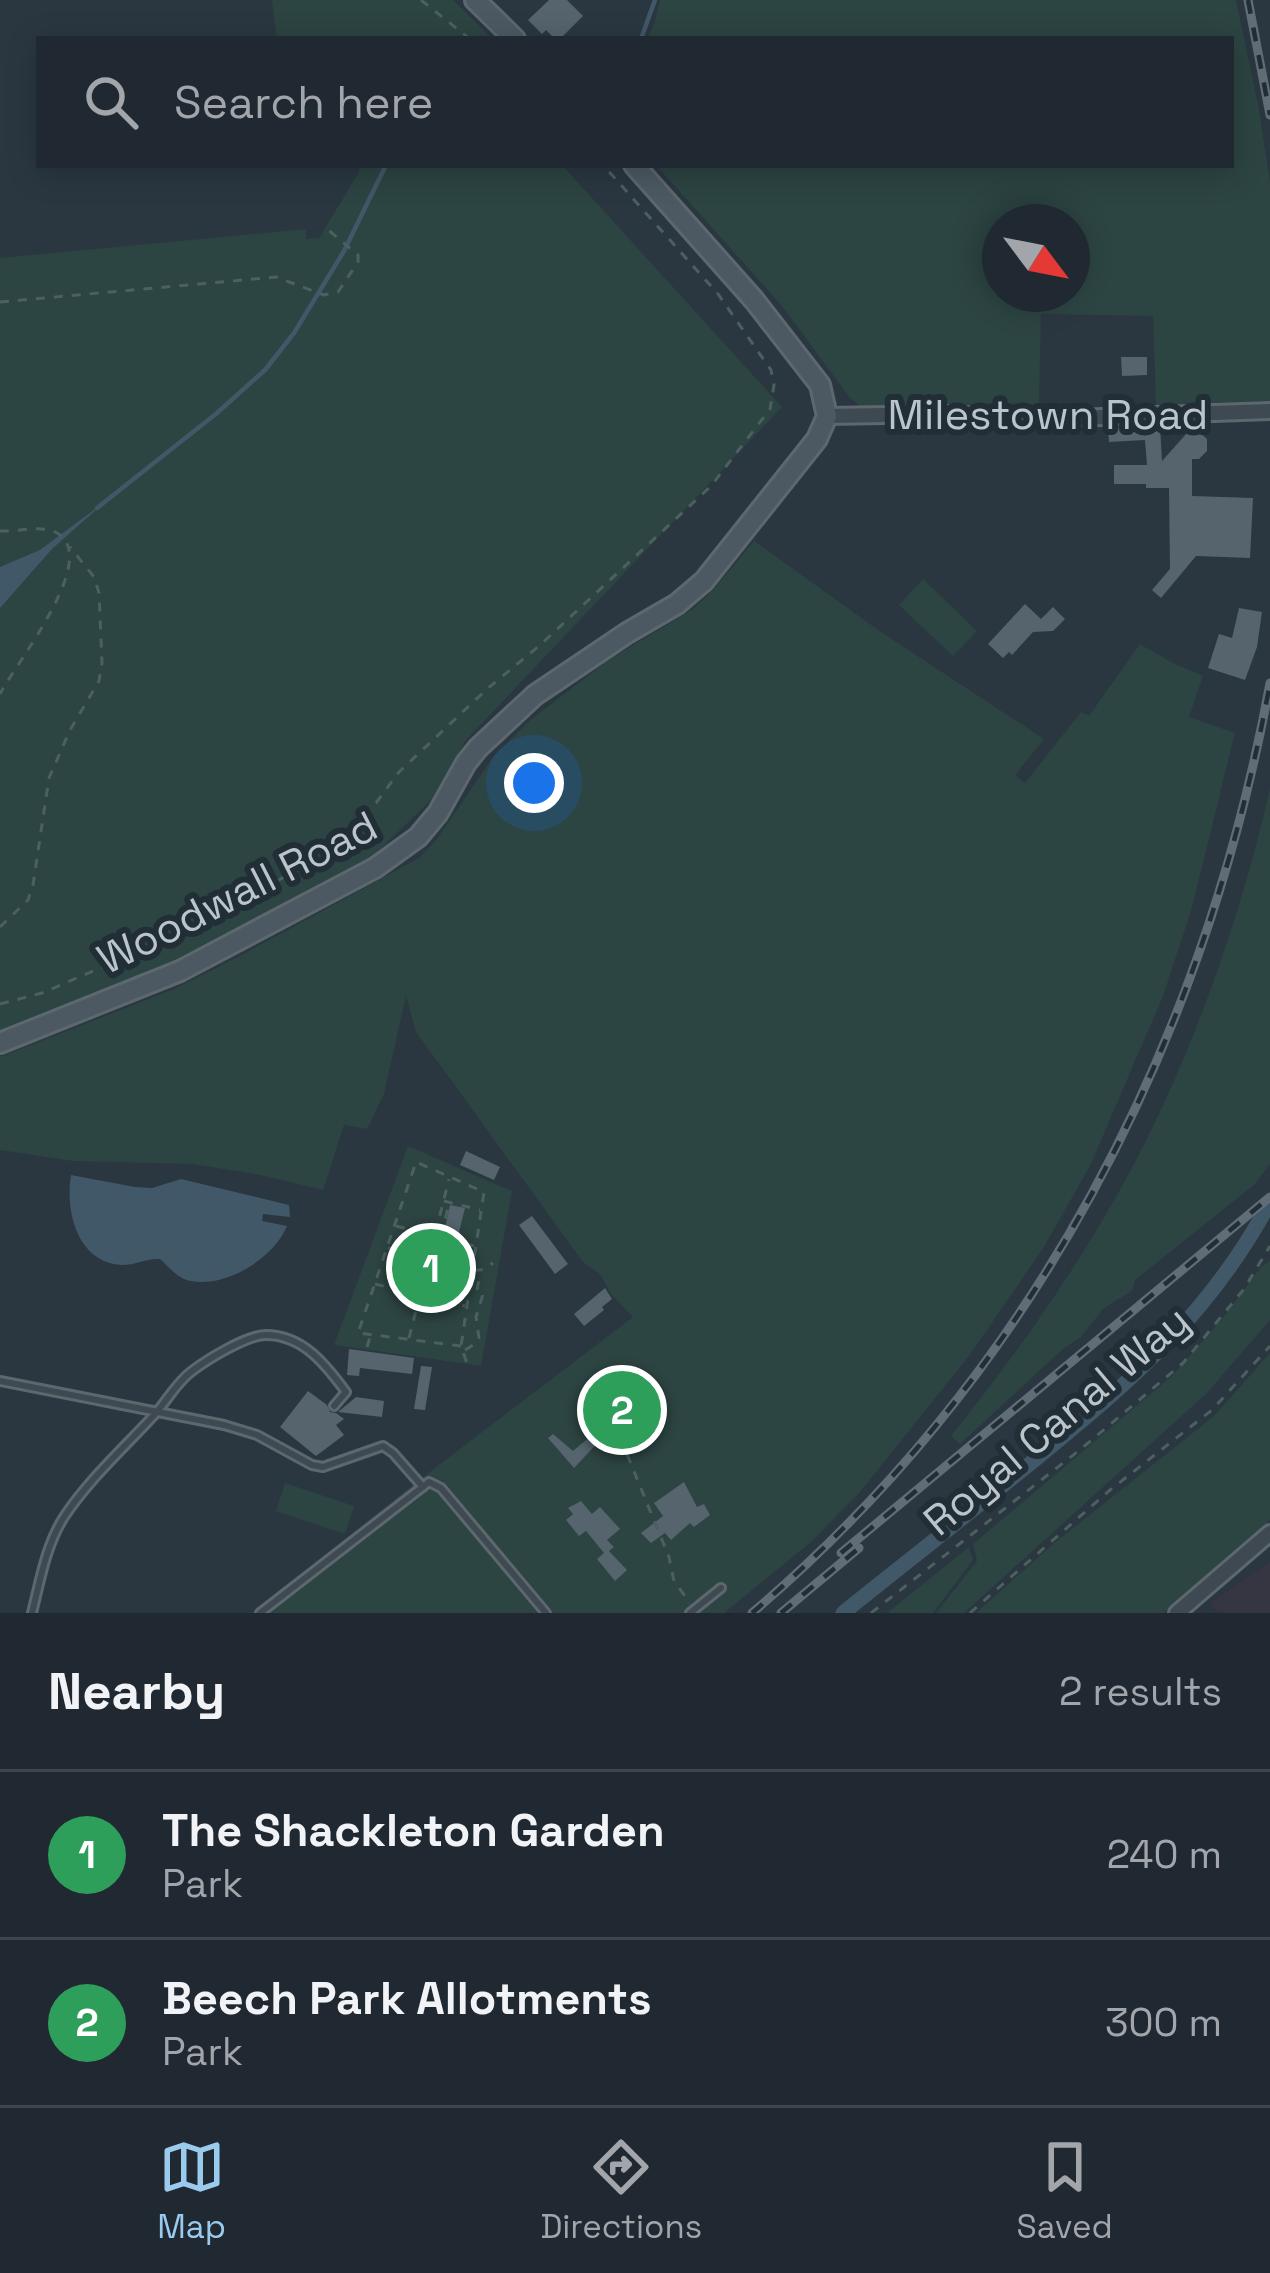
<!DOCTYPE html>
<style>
:root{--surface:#202931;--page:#2d353d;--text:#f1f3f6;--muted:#a2a6ab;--line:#3d454d;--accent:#9bcaef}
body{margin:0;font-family:"Space Grotesk",sans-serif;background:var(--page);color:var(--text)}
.compass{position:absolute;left:982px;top:204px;width:108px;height:108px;border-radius:50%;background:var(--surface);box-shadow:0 6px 30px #0003;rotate:122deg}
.you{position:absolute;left:534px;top:783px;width:42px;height:42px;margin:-30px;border:9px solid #fff;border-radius:50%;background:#1a73e8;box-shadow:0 0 0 18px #1a73e833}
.badge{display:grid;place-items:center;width:78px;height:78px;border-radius:50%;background:var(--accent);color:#fff;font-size:39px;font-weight:700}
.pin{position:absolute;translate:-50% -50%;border:6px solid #fff;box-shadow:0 3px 12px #0006}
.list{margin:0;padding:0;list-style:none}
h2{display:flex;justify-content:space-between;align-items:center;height:156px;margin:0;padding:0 48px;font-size:51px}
h2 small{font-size:39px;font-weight:400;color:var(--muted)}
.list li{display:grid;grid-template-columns:78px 1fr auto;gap:36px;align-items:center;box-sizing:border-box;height:168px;padding:0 48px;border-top:3px solid var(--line)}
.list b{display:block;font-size:45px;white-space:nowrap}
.list p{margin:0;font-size:39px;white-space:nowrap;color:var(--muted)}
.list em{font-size:39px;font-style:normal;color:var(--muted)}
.icon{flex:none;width:66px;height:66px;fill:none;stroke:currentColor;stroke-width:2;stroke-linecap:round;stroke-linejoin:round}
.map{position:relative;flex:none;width:1270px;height:1613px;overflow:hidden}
.search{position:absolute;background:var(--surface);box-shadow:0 6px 30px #0003;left:36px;right:36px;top:36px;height:132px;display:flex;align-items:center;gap:30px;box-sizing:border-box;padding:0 42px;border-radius:0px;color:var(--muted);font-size:45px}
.sheet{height:492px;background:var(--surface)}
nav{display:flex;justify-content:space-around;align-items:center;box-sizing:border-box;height:168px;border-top:3px solid var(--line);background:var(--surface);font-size:33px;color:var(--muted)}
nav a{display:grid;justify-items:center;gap:6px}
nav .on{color:var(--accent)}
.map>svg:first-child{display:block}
.medical{fill:#353642}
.green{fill:#2c4442;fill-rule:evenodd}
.water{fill:#415868}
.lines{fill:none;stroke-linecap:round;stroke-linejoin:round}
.stream{stroke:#415868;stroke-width:4.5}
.canal{stroke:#415868;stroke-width:15}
.building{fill:#55646d}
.lane-casing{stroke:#5c676e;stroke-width:12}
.street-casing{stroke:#5c676e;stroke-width:20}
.secondary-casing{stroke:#5c676e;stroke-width:24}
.path{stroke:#4c605f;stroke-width:3;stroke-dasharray:9 9;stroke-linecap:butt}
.lane{stroke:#3e4951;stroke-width:6}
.street{stroke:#3e4951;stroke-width:14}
.secondary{stroke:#4c5963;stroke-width:18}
.rail-casing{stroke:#606d77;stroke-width:9}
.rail{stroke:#222e36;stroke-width:4.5;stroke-dasharray:14;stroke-linecap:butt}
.labels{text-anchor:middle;stroke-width:12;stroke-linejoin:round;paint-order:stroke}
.street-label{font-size:42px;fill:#bbc4cb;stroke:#222e36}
</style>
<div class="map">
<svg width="1270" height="1613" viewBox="0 0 1270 1613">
<rect width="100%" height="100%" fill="#2a3741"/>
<path class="medical" d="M1270,1562v51h-42l-14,-4 -4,-6z"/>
<path class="green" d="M272,0h181l40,39h-216z
M660,0h576l23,109 11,74v218l-114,4 -3,-89 -112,-2 -2,90 -179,2 -10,-8 -68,-92 -126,-141h575v-126h-585l8,-14zM1000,222h72v72h-72z
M360,165h202l220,242 -316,333 -33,58 -68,66 -211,111 -154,60v-777l306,-29v10l13,-1 40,-66z
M754,541l127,91 163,107 -29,36 10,8 56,-71 8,4 51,-72 31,18 32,14 -14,41 46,16 -44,178 -28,85 -73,170 -46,81 -75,109 -109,136 -49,50 -87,71h-472l162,-129 219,-167 -22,-23 -11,-20 -17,-12 -167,-230 -10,-36 -22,98 -17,35 -23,-4 -21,65 -63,-15 -67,-11 -120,-3 -73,-11v-93l174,-68 64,-32 181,-99 18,-19 56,-82 36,-36 81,-62 83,-50 20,-19z
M923,579l54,52 -24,25 -54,-51z
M1270,789v375l-15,20 -120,96 -3,11 -28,17 -24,30 -16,10 -104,96 -9,-8c65,-81 126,-167 176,-259 63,-115 114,-260 143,-388z
M408,1146l104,45 -31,175 -147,-21z
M1270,1261v59l-63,73 -243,220h-28l41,-52 -4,-17 200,-169 52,-60 36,-48z
M1270,1353v167l-106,93h-188l77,-69 161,-128z
M285,1483l69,23 -9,28 -69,-23z
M969,1547l4,13 -40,53h-46z"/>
<path class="water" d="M106,501l-54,48 -52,59v-41l40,-17z
M71,1175l64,12 17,1 29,-9 108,26 1,12 -27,-3 -1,7 25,5c-13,32 -61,62 -96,55 -13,-2 -22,-14 -31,-22 -13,-1 -25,6 -38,6 -45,-2 -57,-54 -51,-90z"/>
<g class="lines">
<path class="stream" d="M641,39l14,-39
M97,508l120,-95 48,-43 29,-37 50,-82 42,-86"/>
<path class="canal" d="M843,1613c65,-52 130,-103 194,-155 96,-79 173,-144 233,-256"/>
</g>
<path class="building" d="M549,0h18l16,16 -23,23h-5l-9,-9 -4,4 -14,-14z
M1121,357h26v18l-25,1z
M1160,426l2,35 25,-28 11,-2 9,8v12l-8,8h-7v37l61,2 -3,60 -54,-2 -35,42 -9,-8 18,-21 -1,-81h-23v-4h-32v-19h33l-2,-25 -36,2 -1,-14z
M1025,604l16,15 12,-12 12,12 -12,12 -20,1 -21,23 -3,-3 -6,6 -15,-14z
M1239,608l23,4 -5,35 -12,33 -37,-12 11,-34 13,4z
M466,1151l34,16 -6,13 -34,-15z
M450,1205l15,3 -8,32 -14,-3z
M532,1216l36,48 -13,10 -36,-49z
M605,1288l7,11 -10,8 2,3 -20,16 -10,-12z
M349,1349l65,9 -2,16 -52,-6 -1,8 -12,-1z
M421,1366l11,1 -7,43 -11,-1z
M627,1372l26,34 -10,8 -3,-4 -11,10 -23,-26 8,-5z
M308,1391l19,14 3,7 6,1 8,6 -8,6 8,10 -28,21 -36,-29z
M356,1397l28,4 -2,16 -44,-5z
M599,1429l6,6 -31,33 -26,-30 5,-4 20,17z
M684,1482l13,25 7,-3 6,11 -16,12 -4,-4 -19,17 -6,-7 -14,10 -10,-10 22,-17 -9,-13z
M581,1501l11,13 8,-7 20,22 -13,11 7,7 -5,4 18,19 -12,11 -18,-22 7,-6 -18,-22 -7,5 -13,-16 7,-6 -5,-6z"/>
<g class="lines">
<g class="lane-casing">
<path id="lane" d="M0,1381l224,44 33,10 55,30 11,2 60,-21 10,7 30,34
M32,1613c8,-32 14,-68 32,-96 26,-39 61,-70 92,-104 12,-14 21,-31 36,-42 16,-12 55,-36 74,-36 37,0 60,30 80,57l-12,14
M260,1613l169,-131 12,6 105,125
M690,1613l31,-25"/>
</g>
<g class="street-casing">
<path id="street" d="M827,416l117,-2 103,5 223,-8
M1177,1613l93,-80"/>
</g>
<g class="secondary-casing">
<path id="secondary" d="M475,0l40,39
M0,1043l180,-72 195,-103 43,-31 20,-24 28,-50 12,-15 57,-53 92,-62 50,-29 27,-23 113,-142 10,-23 -7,-31 -66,-85 -120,-135"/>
</g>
<path class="path" d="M421,0l49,39
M0,302l276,-25 48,18 14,-3 20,-30v-7l-32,-27
M0,531c16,1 41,-6 55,1 49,23 -40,132 -55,162
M0,927l28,-27 5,-15 16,-107 21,-48 29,-49 3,-18 -3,-70 -5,-16 -24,-30
M0,1004l42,-11 163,-70 37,-25 81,-40 53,-55 23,-31 88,-83 52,-43 172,-160 59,-77 4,-24 -3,-15 -53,-76 -115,-129
M444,1201l36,9
M396,1226l78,20
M441,1236l8,-32
M388,1248l58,10
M474,1270h7l12,-7
M375,1284l90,22
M477,1290l3,-16
M409,1338l40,-159
M461,1346l-103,-13 58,-171 68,30 -23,154 6,17
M367,1347l3,-10
M465,1350l10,-6 4,-6 -3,-21 8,-26
M600,1388l69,169 5,24 16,22
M871,1613l210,-164 102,-86 61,-74 26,-43
M970,1613l140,-123 102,-80 58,-64"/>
<use href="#lane" class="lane"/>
<use href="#street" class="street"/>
<use href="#secondary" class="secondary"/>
<g class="rail-casing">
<path id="rail" d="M1248,0l22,115
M841,1553l429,-356
M752,1613c281,-239 452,-568 518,-930
M781,1613l78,-65"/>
</g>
<use href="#rail" class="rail"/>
</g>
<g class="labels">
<g class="street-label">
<text x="1048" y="429">Milestown Road</text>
<text transform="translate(237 892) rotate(-27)" y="15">Woodwall Road</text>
<text transform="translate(1056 1420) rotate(-40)" y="15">Royal Canal Way</text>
</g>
</g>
</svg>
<svg class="compass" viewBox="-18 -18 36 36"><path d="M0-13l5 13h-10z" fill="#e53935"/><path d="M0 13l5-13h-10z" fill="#a2a6ab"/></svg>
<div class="you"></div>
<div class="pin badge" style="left:431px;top:1268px;background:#2e9e5b">1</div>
<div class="pin badge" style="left:622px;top:1410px;background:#2e9e5b">2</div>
<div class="search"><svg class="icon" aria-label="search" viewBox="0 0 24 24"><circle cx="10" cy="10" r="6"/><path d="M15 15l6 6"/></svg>Search here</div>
</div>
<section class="sheet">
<h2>Nearby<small>2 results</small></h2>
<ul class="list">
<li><span class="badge" style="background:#2e9e5b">1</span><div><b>The Shackleton Garden</b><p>Park</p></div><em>240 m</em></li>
<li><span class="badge" style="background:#2e9e5b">2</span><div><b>Beech Park Allotments</b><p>Park</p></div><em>300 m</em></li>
</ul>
</section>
<nav>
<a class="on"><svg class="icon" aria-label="map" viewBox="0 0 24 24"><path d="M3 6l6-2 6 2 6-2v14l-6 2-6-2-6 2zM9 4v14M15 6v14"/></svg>Map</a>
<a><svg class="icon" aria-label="directions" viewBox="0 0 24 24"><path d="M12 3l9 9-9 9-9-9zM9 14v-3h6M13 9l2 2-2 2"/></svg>Directions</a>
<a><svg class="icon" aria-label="saved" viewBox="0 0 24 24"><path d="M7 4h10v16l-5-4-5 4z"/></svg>Saved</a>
</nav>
